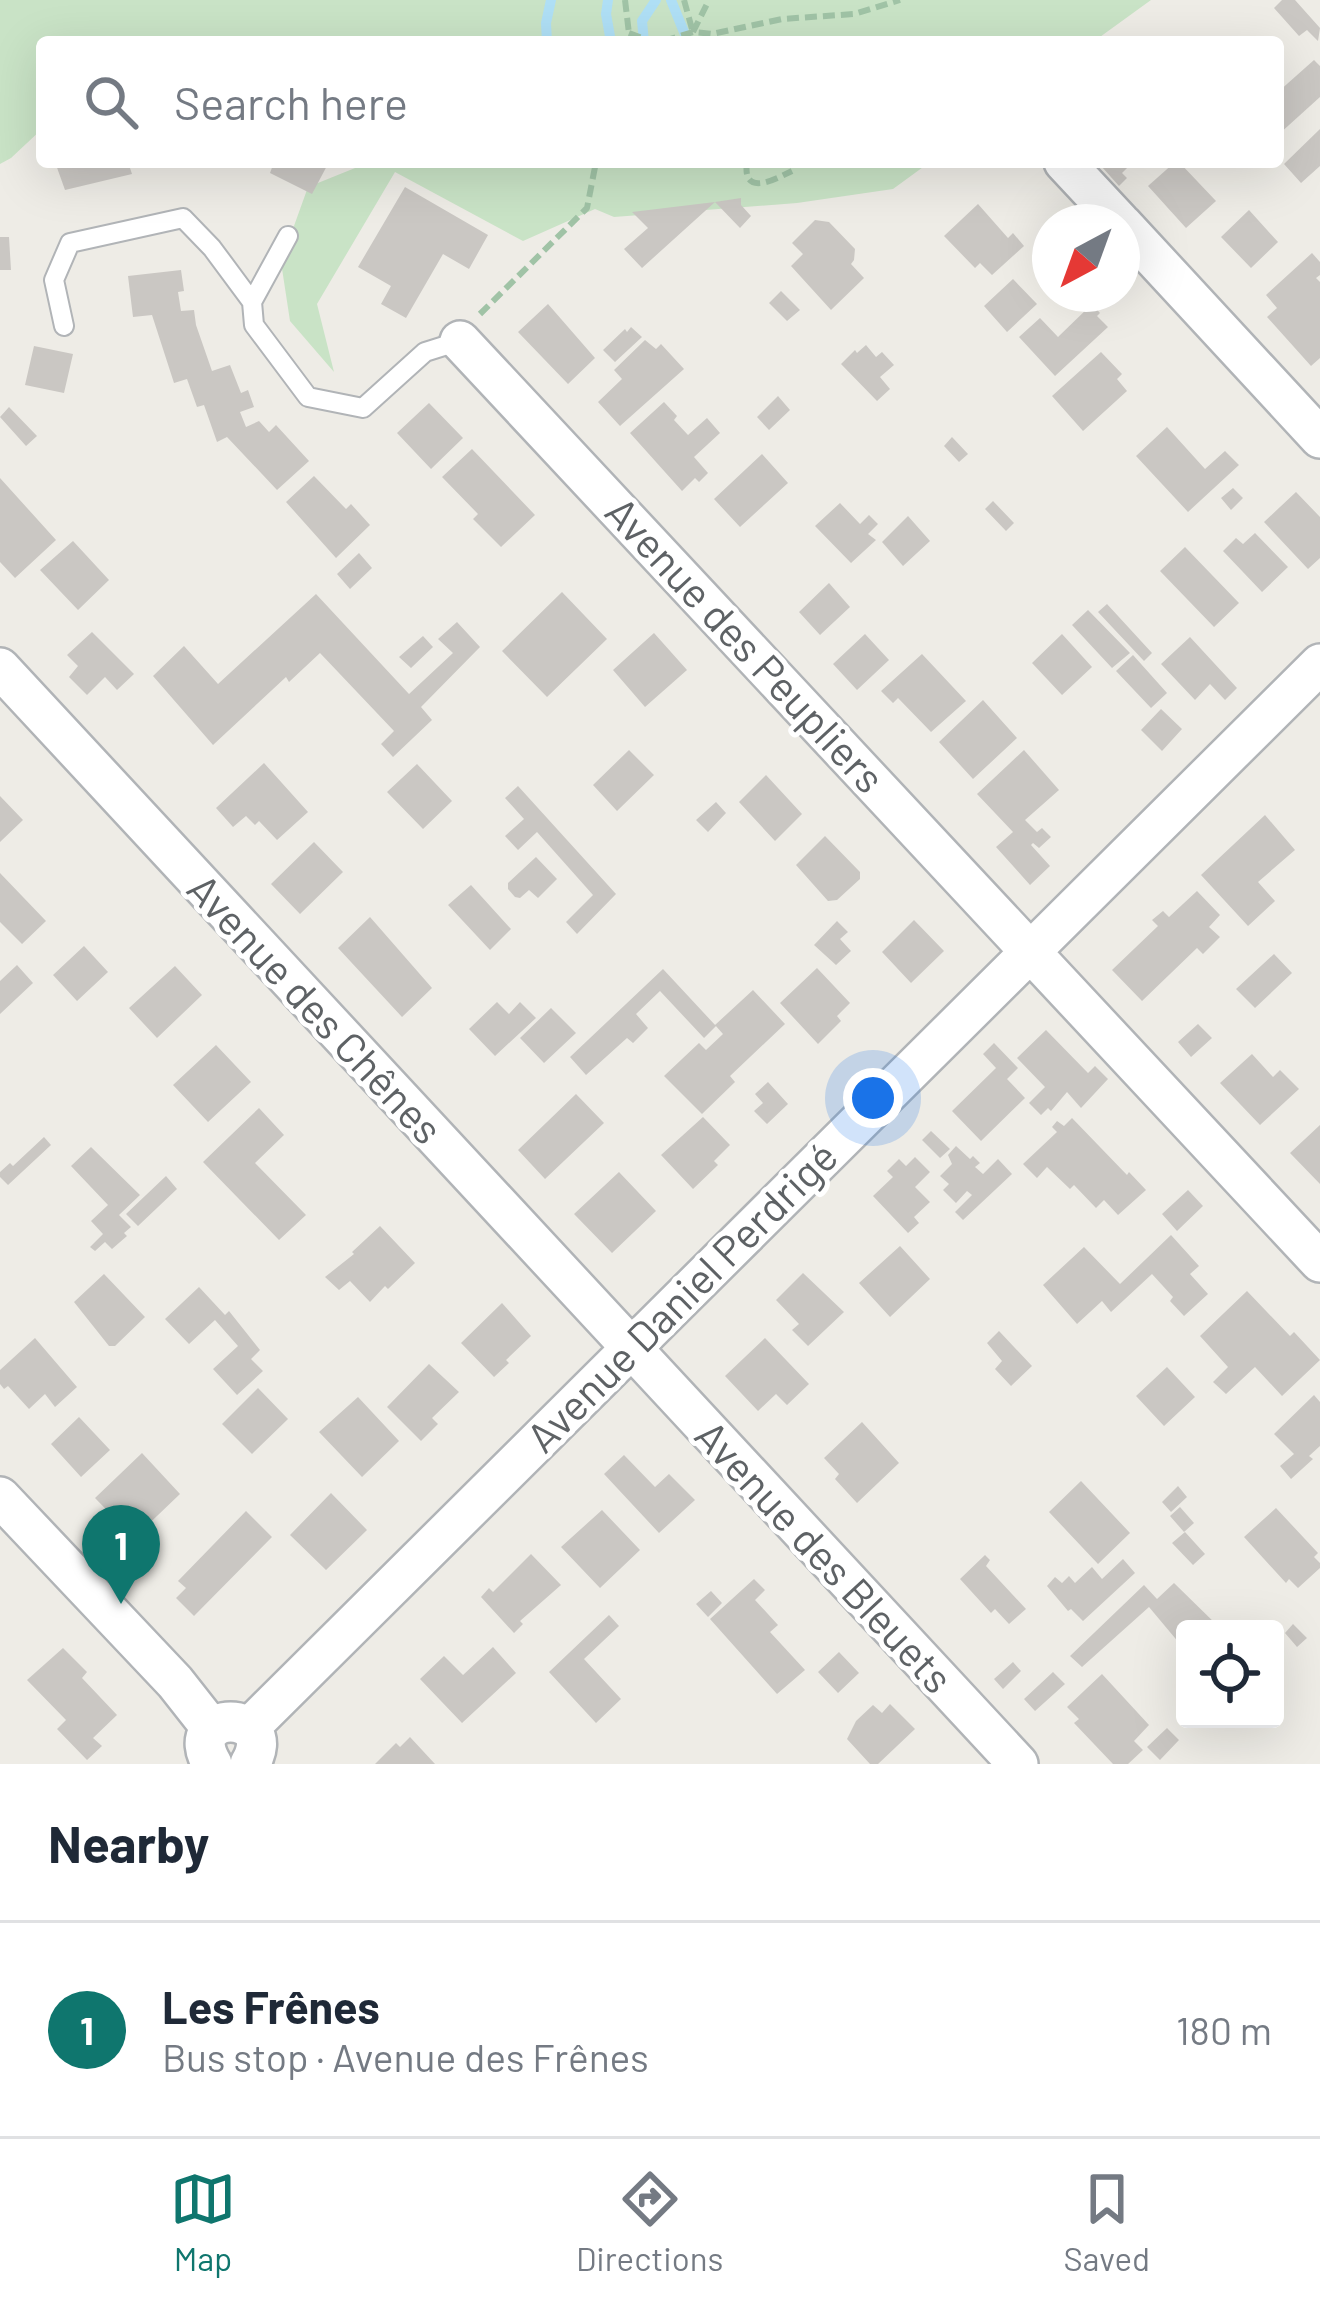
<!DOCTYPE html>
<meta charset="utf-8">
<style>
:root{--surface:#fff;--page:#f6f6f7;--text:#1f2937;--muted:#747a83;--line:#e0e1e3;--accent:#0f766e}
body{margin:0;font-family:Barlow,sans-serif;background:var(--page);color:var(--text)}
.controls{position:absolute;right:36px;bottom:36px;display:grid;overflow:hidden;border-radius:12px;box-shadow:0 12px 48px #0002}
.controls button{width:108px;height:108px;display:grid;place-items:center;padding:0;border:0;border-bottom:3px solid var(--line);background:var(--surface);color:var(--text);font:60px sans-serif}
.compass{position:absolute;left:1032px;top:204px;width:108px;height:108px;border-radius:50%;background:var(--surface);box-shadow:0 12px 48px #0002;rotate:221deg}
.you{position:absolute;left:873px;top:1098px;width:42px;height:42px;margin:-30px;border:9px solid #fff;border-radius:50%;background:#1a73e8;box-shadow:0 0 0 18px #1a73e833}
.badge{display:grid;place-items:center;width:78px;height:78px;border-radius:50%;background:var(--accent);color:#fff;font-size:39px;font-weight:700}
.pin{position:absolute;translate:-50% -99px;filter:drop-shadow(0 3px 6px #0008)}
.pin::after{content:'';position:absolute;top:63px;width:42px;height:36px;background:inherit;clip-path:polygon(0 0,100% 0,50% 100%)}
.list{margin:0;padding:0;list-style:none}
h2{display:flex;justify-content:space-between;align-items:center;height:156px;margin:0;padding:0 48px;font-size:51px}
h2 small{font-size:39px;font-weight:400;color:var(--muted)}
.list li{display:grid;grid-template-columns:78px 1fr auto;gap:36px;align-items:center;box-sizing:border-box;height:216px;padding:0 48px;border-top:3px solid var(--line)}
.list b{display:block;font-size:45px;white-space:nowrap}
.list p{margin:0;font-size:39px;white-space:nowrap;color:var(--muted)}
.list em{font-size:39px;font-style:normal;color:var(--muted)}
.icon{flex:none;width:66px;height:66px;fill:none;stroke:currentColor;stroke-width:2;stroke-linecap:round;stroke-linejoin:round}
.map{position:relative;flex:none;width:1320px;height:1764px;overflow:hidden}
.search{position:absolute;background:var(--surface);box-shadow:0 12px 48px #0002;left:36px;right:36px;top:36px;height:132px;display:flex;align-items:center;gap:30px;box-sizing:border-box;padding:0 42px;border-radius:12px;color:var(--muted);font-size:45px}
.sheet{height:372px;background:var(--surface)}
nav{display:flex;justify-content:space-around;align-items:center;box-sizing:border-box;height:168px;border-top:3px solid var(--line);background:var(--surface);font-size:33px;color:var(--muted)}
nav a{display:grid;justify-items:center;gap:6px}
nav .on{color:var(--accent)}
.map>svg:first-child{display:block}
.green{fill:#c9e3c6}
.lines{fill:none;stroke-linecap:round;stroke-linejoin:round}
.stream{stroke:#afdff5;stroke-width:10}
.building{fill:#cac7c3}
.service-casing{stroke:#b1b4b7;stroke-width:22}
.minor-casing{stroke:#b1b4b7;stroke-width:44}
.path{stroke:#a0c3a6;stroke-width:6;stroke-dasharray:12 6;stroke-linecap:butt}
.service{stroke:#fff;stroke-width:18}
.minor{stroke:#fff;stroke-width:39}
.labels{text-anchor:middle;stroke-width:10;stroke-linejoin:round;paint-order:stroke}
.street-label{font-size:42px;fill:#5e6265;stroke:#fff}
</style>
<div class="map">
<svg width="1320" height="1764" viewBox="0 0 1320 1764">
<rect width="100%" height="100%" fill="#eeece6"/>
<path class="green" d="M0,0h1151l-58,42h-1051v87l-31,29 -11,6z
M363,162h567l-37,27 -96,14 -183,14 -19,-8 -72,32 -128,-69 -78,132 17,68 -44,-51 -9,-59 27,-75 52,-21z"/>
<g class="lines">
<path class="stream" d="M608,0l-2,14 5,28
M671,0l17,42
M547,42l-1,-19 5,-23
M644,42l-2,-21 14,-21"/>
</g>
<path class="building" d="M1282,0h13l25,28 -2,13 -11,-11 -8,6 -25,-28z
M1314,60l6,6v31l-42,38v-43z
M1320,129v37l-19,17 -17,-19z
M55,162h90v1l-15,5 2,6 -67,16z
M274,162h55l-17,32 -42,-21z
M1107,162h26l-11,11 5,5 -8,8 -17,-19z
M1175,162h4l37,39 -30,27 -38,-42z
M405,187l83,48 -19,34 -26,-15 -37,64 -25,-14 10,-18 -33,-19z
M741,198v7l10,11 -11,12 -25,-26z
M715,202l-73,66 -18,-19 24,-21 -16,-16z
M978,204l30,34 5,-5 11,13 -32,29 -12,-12 -5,5 -31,-32z
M1249,210l29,32 -27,26 -30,-31z
M815,220l14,2 26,27 -1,11 -3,4 13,14 -33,32 -40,-44 12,-12 -11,-11z
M0,237h9l2,33h-11z
M1312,253l8,9v13l-4,3 4,4v76l-9,8 -44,-49 10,-9 -11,-13z
M181,270l3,21 -6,1 3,19 13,-1 2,15 16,46 18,-6 11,28 7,-3 6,17 -14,5 6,15 13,-6 10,11 7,-7 33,36 -32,29 -50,-53 -10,5 -13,-37 -7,2 -10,-28 -13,4 -22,-68 -19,2 -5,-41z
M1013,279l24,25 -30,28 -23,-26z
M781,291l19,19 -13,11 -18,-18z
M548,304l47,54 -27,26 -50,-52z
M1092,304l8,9 -3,3 11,11 -53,49 -36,-39 21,-19 18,19z
M631,327l11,10 -27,25 -12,-12 22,-21 2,3z
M645,340l11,9 5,-5 23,25 -64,57 -22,-24 24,-23 -8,-9z
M866,345l10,12 6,-5 12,13 -14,12 10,12 -13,12 -36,-37 14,-14 2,3z
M34,346l39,8 -9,39 -39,-8z
M1101,352l21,22 -5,5 10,12 -44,40 -31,-35z
M778,396l12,14 -21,20 -12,-13z
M664,402l13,14 -3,4 14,15 19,-17 13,15 -26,24 14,16 -9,9 -4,-4 -13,13 -52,-58z
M429,403l34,35 -32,31 -34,-36z
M9,407l28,29 -11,10 -26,-29z
M1167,427l38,42 20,-18 14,14 -51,47 -52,-56z
M952,437l16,17 -9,8 -15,-16z
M472,449l63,66 -34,32 -28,-28 5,-5 -36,-37z
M762,454l26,29 -48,44 -26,-28z
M314,476l32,33 5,-5 19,21 -34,33 -50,-56z
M0,478l56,62 -41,38 -15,-16z
M1233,488l10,10 -12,12 -10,-12z
M1296,492l24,25v41l-12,11 -44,-47z
M993,501l21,22 -8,8 -21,-22z
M840,503l20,21 9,-9 9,9 -10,10 8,6 -25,23 -36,-37z
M908,516l22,25 -27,25 -21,-24z
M1255,533l33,34 -26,25 -39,-41 13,-13 7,6z
M73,541l36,39 -31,30 -38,-40z
M1185,547l54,56 -25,24 -54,-56z
M359,553l13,15 -22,21 -13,-15z
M829,583l21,24 -30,28 -21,-23z
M562,592l45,47 -60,58 -45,-46z
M316,594l93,100 44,-41 -15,-14 19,-17 23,25 -59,60 11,13 -39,37 -12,-13 13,-13 -74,-78 -31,29 -3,-5 -73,68 -60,-69 31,-30 34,38z
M1107,604l45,49 -8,8 -46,-49z
M1088,610l42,43 -18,15 -40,-43z
M92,632l42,42 -17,16 -12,-13 -18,18 -18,-18 9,-11 -11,-11z
M654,633l33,37 -42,37 -32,-37z
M865,634l24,26 -32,30 -24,-26z
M1062,634l30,33 -30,28 -30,-32z
M423,636l10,11 -22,21 -12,-11z
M1190,637l47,51 -12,12 -15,-16 -15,16 -34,-36z
M922,654l44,47 -35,31 -33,-34 -5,5 -12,-12z
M1133,655l34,38 -16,15 -35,-37z
M983,700l34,38 -44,41 -34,-37z
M1161,709l21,20 -20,22 -21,-21z
M629,750l25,25 -37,36 -24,-26z
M1024,750l35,40 -34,30 12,12 5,-4 9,9 -12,11 -6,-5 -2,2 19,21 -20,19 -34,-38 17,-15 -36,-38z
M264,763l44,49 -31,28 -18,-19 -4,4 -9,-9 -13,11 -17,-19z
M417,764l35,37 -29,28 -36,-37z
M766,775l36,39 -27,27 -36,-39z
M518,786l98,108 -39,40 -11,-12 27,-27 -56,-63 -19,18 -13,-14 19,-17 -19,-21z
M0,796l23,24 -23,22z
M716,802l10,11 -18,19 -12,-12z
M1265,815l30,35 -37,32 17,19 -27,25 -47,-51z
M825,836l35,36v7l-23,21 -9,1 -32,-36z
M314,842l29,30 -43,42 -29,-30z
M536,857l21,22 -19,19 -9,-8 -9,8 -5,-1 -7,-8v-6z
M0,873l46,48 -24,23 -22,-22z
M471,885l40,44 -21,21 -42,-45z
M1197,891l23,24 -11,12 11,10 -17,17 -6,-6 -55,53 -30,-31 46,-44 -6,-6 11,-9 6,6z
M370,917l62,71 -30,29 -64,-69z
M914,920l30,31 -33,32 -29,-31z
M837,921l11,11 -8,7 11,12 -15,14 -22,-20z
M84,946l24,26 -31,29 -24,-26z
M1274,954l18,19 -37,35 -19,-19z
M17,965l16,18 -33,31v-33z
M175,966l27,29 -45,43 -28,-30z
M817,968l33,35 -13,13 4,5 -23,23 -38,-41z
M663,969l53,57 -12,12 -44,-47 -24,23 12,14 -15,15 -6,-5 -41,37 -16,-18z
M753,990l32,34 -55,52 5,6 -33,32 -38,-38 35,-33 7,7 17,-16 -8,-9z
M497,1002l12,12 11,-12 16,16 -41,38 -26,-27z
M551,1008l25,25 -32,30 -24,-25z
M1198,1024l14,14 -21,19 -13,-15z
M1046,1030l42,43 7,-7 13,13 -27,29 -14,-16 -16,19 -3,-3 -7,7 -12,-12 16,-16 -28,-29z
M994,1043l24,25 -11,11 18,19 -44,43 -29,-30 44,-43 -13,-14z
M216,1045l35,37 -43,40 -35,-37z
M1252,1054l21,23 7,-7 19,19 -39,36 -40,-42z
M768,1082l20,22 -21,20 -13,-13 9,-8 -8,-9z
M576,1094l28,29 -59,56 -27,-29z
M259,1108l25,27 -29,28 51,52 -27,25 -76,-78z
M703,1117l27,28 -16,16 4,4 -25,24 -32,-34z
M1072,1118l55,57 2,-3 17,18 -28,25 -14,-15 -8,8 -22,-23 -4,4 -23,-22 -10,11 -14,-14 34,-32 -5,-5 5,-6 7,5z
M1320,1125v59l-30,-31z
M931,1131l19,18 -10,9 -18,-18z
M44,1137l7,8 -43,40 -8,-8v-5l10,-9 3,3z
M956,1146l14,13 3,-3 7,7 -5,4 8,7 15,-15 14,15 -49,46 -8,-8 17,-17 -5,-4 -11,12 -13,-13 6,-6 -9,-8 12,-12 -4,-9z
M91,1147l49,48 -21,20 12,12 -7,6 3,3 -15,13 -7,-7 -10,9 -5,-4 13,-13 -12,-13 17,-16 -37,-39z
M915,1157l15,15 -15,15 15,15 -16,15 5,6 -11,10 -35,-37 20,-19 -6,-6 12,-12 7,7z
M619,1172l37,39 -44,42 -38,-39z
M166,1176l11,13 -39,37 -12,-12z
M1188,1190l15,16 -26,25 -15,-17z
M380,1226l35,37 -27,26 -3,-3 -15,16 -20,-21 -11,9 -14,-13 29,-23 -2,-2z
M1171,1235l28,31 -9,8 18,20 -24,22 -14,-15 3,-4 -21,-23 -41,38 -9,-11 -25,23 -34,-39 41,-38 36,37z
M900,1246l30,33 -40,38 -31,-34z
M803,1273l41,39 -36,34 -16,-16 7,-6 -23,-24z
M104,1274l41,43 -30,29h-6l-35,-44z
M199,1287l26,28 4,-4 31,39 -9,9 12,12 -26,24 -24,-26 25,-23 -23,-26 -26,24 -24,-25z
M1247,1291l43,45 4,-4 26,28 -38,36 -27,-29 -29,27 -13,-12 15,-15 -28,-31z
M502,1303l29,33 -25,24 3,3 -15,14 -33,-34z
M999,1331l33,35 -21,20 -16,-17 7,-8 -15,-18z
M35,1338l42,49 -22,20 -10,-13 -16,15 -21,-23 -4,3 -4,-5v-14z
M765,1338l44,46 -22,21 -11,-11 -18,17 -33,-35z
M429,1364l30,28 -27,26 6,6 -17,17 -34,-34z
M1167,1367l28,30 -31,29 -28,-30z
M258,1388l30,31 -36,35 -30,-30z
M1314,1395l6,7v44l-11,10 4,3 -22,20 -11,-13 14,-12 -20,-20z
M358,1397l41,44 -37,36 -43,-45z
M79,1417l31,33 -29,27 -30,-33z
M862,1422l37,41 -42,40 -22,-24 4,-5 -15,-16z
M142,1453l38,41 -46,44 -39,-40z
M624,1455l31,32 14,-13 26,26 -36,33 -55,-59z
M1081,1481l49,52 -32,31 -49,-52z
M1178,1486l9,11 -16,15 -9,-10z
M331,1493l36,37 -41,40 -36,-35z
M1180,1507l14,16 -10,9 -14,-16z
M1276,1508l42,45 -4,4 6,6v5l-22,20 -9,-9 -3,4 -42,-46z
M602,1510l38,40 -40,38 -39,-41z
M246,1511l26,26 -78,79 -18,-18 10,-10 -8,-7z
M1185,1532l20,22 -12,11 -21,-22z
M531,1554l30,31 -41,36 3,3 -9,9 -33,-36 8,-9 4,4z
M985,1555l5,5 -4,6 40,43 -17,15 -14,-15 -4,4 -31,-34z
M1123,1559l12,14 -52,48 -12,-12 -3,2 -21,-25 8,-9 7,6 7,-7 6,7 17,-16 10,12z
M754,1579l11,11 -10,10 23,25 -8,7 35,38 -28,24 -67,-75z
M1174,1583l47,46h-36v21l-36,-43 -67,60 -12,-11 74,-71 13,14z
M711,1591l11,12 -14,14 -12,-13z
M609,1615l10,11 -35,33 37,40 -25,24 -47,-51z
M1293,1624l14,14 -10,9 -12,-14z
M493,1647l23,26 -54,50 -42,-44 24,-23 19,19z
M63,1648l24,24 -5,6 35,37 -24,23 9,8 -15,14 -30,-31 9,-9 -39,-40z
M839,1652l20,21 -21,20 -20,-21z
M1013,1662l8,9 -18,18 -9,-10z
M1053,1672l12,12 -30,27 -11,-12z
M1102,1674l47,51 -15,16 9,9 -15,14h-15l-39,-41 5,-4 -12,-12z
M890,1704l25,25 -37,35h-8l-23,-25 9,-18 17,-16 9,8z
M1167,1728l12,12 -19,20 -13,-13z
M410,1737l25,27h-60l21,-21 4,4z"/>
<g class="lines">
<g class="service-casing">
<path id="service" d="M288,236l-36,66 2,23 54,72 55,11 62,-56 35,-11
M64,326l-10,-46 16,-37 113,-25 29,30 40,54"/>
</g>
<g class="minor-casing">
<path id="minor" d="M1064,162l56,60
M1122,224l198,214
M460,341l860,921
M0,668l1018,1096
M0,1497l175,185 37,47
M249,1728l1071,-1064
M212,1764c-34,-56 71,-56 38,0"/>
</g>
<path class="path" d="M625,0l5,42
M684,0l8,29
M693,32l16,-32
M629,33l16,6 22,1 26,-8 19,2 70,-15 72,-5 46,-14
M747,162c-5,36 28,17 45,9
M480,314l107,-106 9,-46"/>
<use href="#service" class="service"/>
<use href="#minor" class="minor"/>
</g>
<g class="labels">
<g class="street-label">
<text transform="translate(745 645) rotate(47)" y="15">Avenue des Peupliers</text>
<text transform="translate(315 1009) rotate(47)" y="15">Avenue des Chênes</text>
<text transform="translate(682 1297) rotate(-45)" y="15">Avenue Daniel Perdrigé</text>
<text transform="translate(824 1557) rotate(47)" y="15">Avenue des Bleuets</text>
</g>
</g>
</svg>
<div class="controls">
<button><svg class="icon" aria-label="locate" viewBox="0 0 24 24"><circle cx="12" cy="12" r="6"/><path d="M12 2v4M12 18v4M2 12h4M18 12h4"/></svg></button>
</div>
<svg class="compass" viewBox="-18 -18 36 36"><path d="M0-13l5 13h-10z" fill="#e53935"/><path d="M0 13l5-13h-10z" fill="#747a83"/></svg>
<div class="you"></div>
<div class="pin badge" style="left:121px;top:1604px">1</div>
<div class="search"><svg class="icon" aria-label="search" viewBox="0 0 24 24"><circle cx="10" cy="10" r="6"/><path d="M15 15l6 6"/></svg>Search here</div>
</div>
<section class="sheet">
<h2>Nearby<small></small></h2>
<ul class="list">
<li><span class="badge">1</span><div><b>Les Frênes</b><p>Bus stop · Avenue des Frênes</p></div><em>180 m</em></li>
</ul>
</section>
<nav>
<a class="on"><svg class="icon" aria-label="map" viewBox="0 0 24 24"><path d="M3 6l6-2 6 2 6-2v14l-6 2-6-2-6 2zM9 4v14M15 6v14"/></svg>Map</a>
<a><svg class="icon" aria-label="directions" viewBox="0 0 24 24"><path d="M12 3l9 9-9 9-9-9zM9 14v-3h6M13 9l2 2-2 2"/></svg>Directions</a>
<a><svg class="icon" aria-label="saved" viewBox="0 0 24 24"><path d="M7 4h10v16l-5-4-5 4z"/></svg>Saved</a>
</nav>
